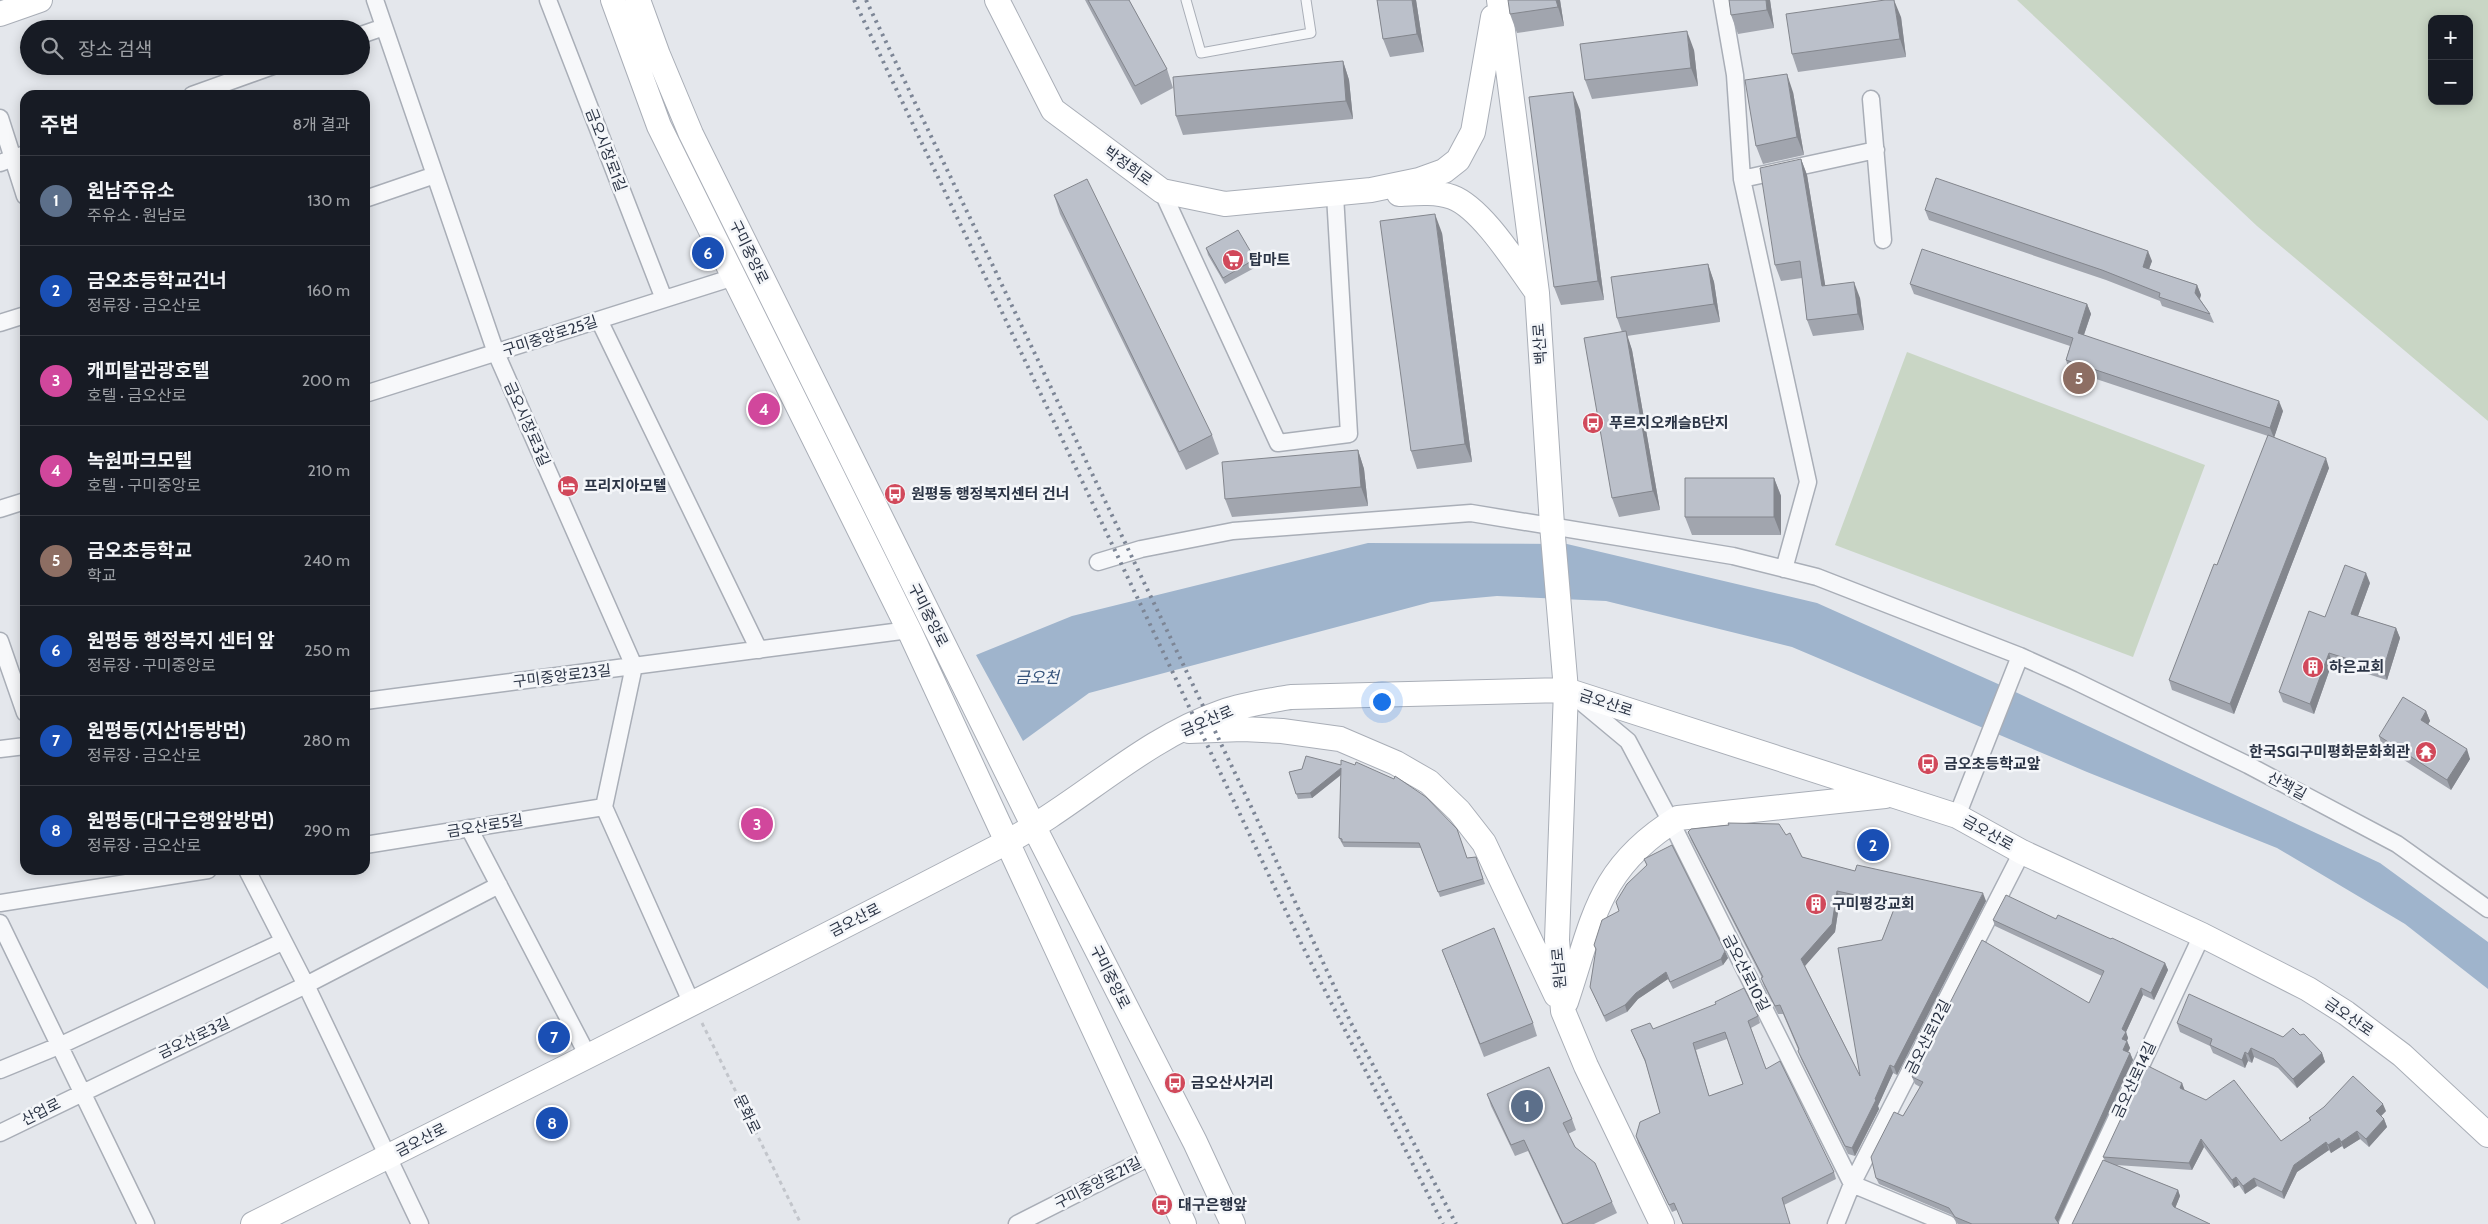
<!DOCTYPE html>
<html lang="ko">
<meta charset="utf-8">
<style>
:root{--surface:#171b24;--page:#242831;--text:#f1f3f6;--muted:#9ea1a6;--line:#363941;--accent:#7c3aed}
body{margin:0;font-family:Cabin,"Noto Sans KR",sans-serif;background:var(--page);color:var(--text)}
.controls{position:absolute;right:15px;top:15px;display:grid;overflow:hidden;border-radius:10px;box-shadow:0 2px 12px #0003}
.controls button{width:45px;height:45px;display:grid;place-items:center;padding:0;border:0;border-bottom:1px solid var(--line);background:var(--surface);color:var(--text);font:25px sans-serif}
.you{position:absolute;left:1381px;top:701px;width:18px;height:18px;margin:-12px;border:4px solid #fff;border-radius:50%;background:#1a73e8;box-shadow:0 0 0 8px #1a73e833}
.badge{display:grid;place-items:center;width:32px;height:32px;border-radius:50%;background:var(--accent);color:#fff;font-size:16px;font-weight:700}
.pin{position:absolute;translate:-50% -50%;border:2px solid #fff;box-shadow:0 1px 5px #0006}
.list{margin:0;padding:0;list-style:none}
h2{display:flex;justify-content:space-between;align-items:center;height:65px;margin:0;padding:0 20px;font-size:21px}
h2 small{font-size:16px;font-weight:400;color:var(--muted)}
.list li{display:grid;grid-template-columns:32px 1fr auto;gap:15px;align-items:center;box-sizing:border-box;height:90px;padding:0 20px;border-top:1px solid var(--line)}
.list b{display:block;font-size:19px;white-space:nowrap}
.list p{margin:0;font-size:16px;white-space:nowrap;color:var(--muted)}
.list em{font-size:16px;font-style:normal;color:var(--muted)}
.icon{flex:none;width:28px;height:28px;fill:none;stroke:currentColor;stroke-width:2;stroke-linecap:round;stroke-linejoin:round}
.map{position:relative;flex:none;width:2488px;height:1224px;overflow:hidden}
.search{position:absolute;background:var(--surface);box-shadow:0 2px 12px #0003;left:20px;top:20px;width:350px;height:55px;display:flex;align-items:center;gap:12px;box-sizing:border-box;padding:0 18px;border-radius:28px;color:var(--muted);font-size:19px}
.panel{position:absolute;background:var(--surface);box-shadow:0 2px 12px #0003;left:20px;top:90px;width:350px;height:785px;border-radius:15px}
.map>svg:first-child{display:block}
.green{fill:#c9d6c5;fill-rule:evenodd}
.water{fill:#9fb4cc}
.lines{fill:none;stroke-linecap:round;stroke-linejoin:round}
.lane-casing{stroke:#a9aeb7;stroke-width:11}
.street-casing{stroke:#a9aeb7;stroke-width:19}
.secondary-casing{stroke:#a9aeb7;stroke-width:26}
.path{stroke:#c2c5cb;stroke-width:3;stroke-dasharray:4 4;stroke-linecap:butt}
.lane{stroke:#f7f8fa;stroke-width:9}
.street{stroke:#f7f8fa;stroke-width:16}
.secondary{stroke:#fff;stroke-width:24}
.rail{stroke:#7d8696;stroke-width:4;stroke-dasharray:2.5 5;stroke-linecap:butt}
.wall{fill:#a1a5ae;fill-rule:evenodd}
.shaded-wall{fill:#83868d}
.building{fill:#bbc0ca;stroke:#83868d;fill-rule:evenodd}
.labels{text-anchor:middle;stroke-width:5;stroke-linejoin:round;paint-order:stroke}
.street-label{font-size:15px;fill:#2b3445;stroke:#f4f6f9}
.poi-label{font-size:15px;font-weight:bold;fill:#2b3445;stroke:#f4f6f9;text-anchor:start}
.water-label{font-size:16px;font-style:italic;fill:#34527a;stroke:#f4f6f9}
</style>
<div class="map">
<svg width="2488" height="1224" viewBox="0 0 2488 1224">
<rect width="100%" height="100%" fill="#e4e7ec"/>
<path class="green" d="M2017,0h471v421l-231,-195zM2432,19h37v82h-37z
M1907,352l298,113 -72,192 -298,-112z"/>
<path class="water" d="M1368,543l199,1 250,59 190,85 373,175 108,79v47l-83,-65 -128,-76 -190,-76 -295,-125 -186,-46 -109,-5 -66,6 -342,91 -66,48 -47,-86 96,-39z"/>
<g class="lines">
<g class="lane-casing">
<path id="lane" d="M1186,0l15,53 110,-20 -5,-33"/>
</g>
<g class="street-casing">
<path id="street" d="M375,0l121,353 138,313 -30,141 88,197
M548,0l116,299
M1722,0l13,75 7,104 66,303 -24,87
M361,35l23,-8
M192,95l81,-29
M1871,99l12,141
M0,118l25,78
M0,163l25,-9
M1742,179l134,-29
M1162,191l116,252 71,-9 -14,-239
M365,199l70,-24
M599,320l160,330
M0,323l25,-8
M365,394l369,-117
M0,509l25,-8
M1098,562l43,-13 92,-18 238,-18 262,43 84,21 203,79 53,24 175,85 149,79 91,65
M0,641l25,72
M1574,696l54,45 43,81 181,362 96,40
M365,701l544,-71
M0,749l25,-3
M1957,816l63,-160
M469,828l119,228
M365,845l239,-38
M247,870l59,115 114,239
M0,903l208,-33
M0,923l146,301
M0,1070l61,-25 221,-103
M0,1133l306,-148 193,-100
M1017,1224l136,-69
M1836,1224l16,-40 170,-332
M2067,1224l135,-289"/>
</g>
<g class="secondary-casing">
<path id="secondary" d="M613,0l46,126 250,504 275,594
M638,0l20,55 33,79 343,693 161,315 38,82
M997,0l56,110 109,81 63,13 146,-14 48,-10 25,-9 14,-11 15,-28 20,-115
M1499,0l38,293 15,232 14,165 -9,250 6,71 23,55 76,158
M0,14l40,-14
M1399,194c17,-1 36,-3 53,3 30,11 65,68 84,94
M1189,731l54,-2 39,2 58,8 56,24 33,19 30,29 25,32 72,152
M1566,1002c28,-83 31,-134 112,-184l207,-22
M253,1224c252,-126 504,-252 754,-382 73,-39 136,-103 215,-130 23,-8 46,-11 69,-15l275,-7 391,126 65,36 180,83 106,54 38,24 56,42 86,80"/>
</g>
<path class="path" d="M702,1023l99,201"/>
<use href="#lane" class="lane"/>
<use href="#street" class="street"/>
<use href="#secondary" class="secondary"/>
<path class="rail" d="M854,0l448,945 141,279
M866,0l390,817 95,206 105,201"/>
</g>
<path class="wall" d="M1085,0h44l38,69 6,19 -32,17z
M1377,0h39l8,52 -34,5 -7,-18z
M1560,0l4,26 -47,7 -7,-19z
M1729,0h41l4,28 -36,6 -7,-19z
M1901,17l5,40 -108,15 -6,-18z
M1694,50l4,36 -106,13 -7,-19z
M1343,61l6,19 4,39 -170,16 -7,-19z
M1793,92l11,63 -41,9 -7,-18z
M1580,110l24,190 -43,5 -7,-18z
M1801,159l6,16 18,110 35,13 4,32 -51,6 -6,-16 -5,-42 -21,3 -6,-16z
M1054,195l158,240 7,19 -33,16 -126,-256z
M1925,210l227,51 -3,8 48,16 4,10 -1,4 10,15 4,9 -52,-17 -2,-5 -54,-21 -177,-60z
M1442,233l30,229 -55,7 -6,-18z
M1206,248l49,11 3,7 -33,18 -17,-29z
M1708,264l6,18 6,40 -93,14 5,14 28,160 -41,7 -7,-19 10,-166 -5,-14z
M1910,284l177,20 4,10 -7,21 199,76 -9,26 55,31 -95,246 -62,-24 -3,-10 48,-115 51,-129 -199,-66 -3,-10 4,-14 -156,-52z
M1358,450l6,19 4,37 -136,11 -7,-18z
M1774,478l7,18v39h-89l-7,-18z
M2370,583l-12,33 38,12 4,10 -13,42 -55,-17 -18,51 -31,-12 -4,-10 46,-75z
M2426,711l4,10 -2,3 42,35 -19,31 -69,-44 -3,-10z
M1306,756l151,73 10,29 9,-1 9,27 -45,13 -19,-49 -77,-1 -5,-9 2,-63 -29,23 -14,1 -9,-27 13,-3z
M1728,823l58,12 16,22 53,14 131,30 -89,174 -4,-2 -15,33 1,3 -24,47 -7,-2 -47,-95 -3,-8v-2l-15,-35h-5l-14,-28 -3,-8h1l-71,-138 -3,-8 41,-7zM1840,899l53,12 -11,29 -22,136 -55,-110 30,-34z
M1644,859l84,99 -5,7 -50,24 -5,-10 -30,20 -11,13 -21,10 -16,-35 6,-37 -2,-5 25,-34 28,-45z
M2056,919l55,20 54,24 3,7 -14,30 -11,-5 -17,37 2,6 -1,3 3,7 -2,4 2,1 3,7 -75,162 1,2h-101l-6,-9 -73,-31 -3,-6 27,-62 17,-29 -5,-3 -3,-7 177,-74 13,-27 -107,-50 -2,-6z
M1442,950l91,73 4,13 -53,21z
M1758,1016l2,7 -9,5 15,41 68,103 2,7 -52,26 -107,5 -5,2 -34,-69 -2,-7 24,-23 -14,-49 -15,-34 22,-1zM1727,1039l16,45 -34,12 -13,-46z
M2177,1023l106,14 17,-2 22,18 3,9 -28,26 -19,-20 -24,-11 -2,6 -4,-2 -3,7 -32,-15 -3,-7 -30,-14z
M2182,1083l2,7 97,51 29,-20 -1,-3 77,-7 -5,5 3,3 3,8 -18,20 -9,-8 -16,10 -2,-3 -11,7 -2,-3 -32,22 -13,27 -27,-13 -12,8 -6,-9 -5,3 -30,-41 -12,23 -76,-5 62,25 2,6 -5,12 -102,14 32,-61 -2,-4z
M1487,1094l85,25 4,11 -8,4 7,13 37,55 5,11 -23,11h-32l-34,-73 -13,5 -24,-50z"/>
<path class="shaded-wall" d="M1412,0h4l8,52 -7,-18z
M1556,0h4l4,26 -6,-19z
M1766,0h4l4,28 -7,-18z
M1894,0l7,17 5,40 -6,-18z
M1687,31l7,19 4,36 -7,-18z
M1343,61l6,19 4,39 -7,-18z
M1787,74l6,18 11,63 -7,-18z
M1573,92l7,18 24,190 -6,-19z
M1801,159l6,16 21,127 -6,-16z
M1435,214l7,19 30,229 -7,-18z
M2148,251l4,10 -6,16 -3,-10z
M1708,264l6,18 6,40 -6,-18z
M1854,282l6,16 4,32 -6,-16z
M2197,285l4,10 -3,8 -3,-10z
M2087,304l4,10 -10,29 -3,-10z
M1626,331l6,19 28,160 -7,-19z
M2279,401l4,10 -9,27 -4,-10z
M1358,450l6,19 4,37 -7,-19z
M2326,458l3,10 -95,246 -4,-10z
M1774,478l7,18v39l-7,-18z
M2366,573l4,10 -15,41 -4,-10z
M2396,628l4,10 -13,42 -4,-10z
M2329,653l3,10 -18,51 -4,-10z
M2426,711l4,10 -5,9 -4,-10z
M2467,749l3,10 -19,31 -4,-10z
M1341,768l2,5 -31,25 -2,-5z
M1837,891l3,8 -5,33 -31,35 -3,-8z
M1983,893l3,8 -89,174 -3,-8z
M1725,951l3,7 -5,7 -2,-6z
M2165,963l3,7 -14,30 -3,-7z
M1666,972l2,7 -30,20 -11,13 -2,-7 11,-12z
M2141,988l2,7 -17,37 2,6 -3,7 -3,-6v-10z
M2127,1041l3,7 -4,8 -3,-6z
M2251,1048l3,9 -2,6 -4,-9z
M2245,1052l3,9 -3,7 -3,-8z
M2130,1053l3,7 -76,164 -2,-6z
M2322,1053l3,9 -28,26 -4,-9z
M1890,1065l3,8 -15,33 1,3 -24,47 -3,-8z
M2182,1083l3,8 -5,-3z
M2383,1104l3,7 -8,8 -2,-8z
M2384,1119l3,8 -18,20 -3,-8z
M2357,1131l3,8 -16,10 -3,-7z
M2339,1138l3,8 -11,7 -3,-8z
M2201,1139l3,8 -12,23 -3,-7z
M2326,1142l3,8 -32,22 -13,27 -2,-7 12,-27z
M2236,1177l3,8 -5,3 -2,-8z
M2254,1178l3,8 -12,8 -2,-8z
M2178,1190l2,6 -6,15 -2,-7z"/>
<path class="building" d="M1088,0h41l38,69 -32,17z
M1377,0h35l5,34 -34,5z
M1508,0h48l2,7 -48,7z
M1729,0h37l1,10 -36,5z
M1885,0h9l6,39 -108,15 -6,-40z
M1687,31l4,37 -106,12 -5,-36z
M1343,61l3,40 -170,15 -3,-39z
M1787,74l10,63 -41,9 -11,-66z
M1573,92l25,189 -44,6 -25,-190z
M1801,159l21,127 32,-4 4,32 -51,6 -7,-59 -25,4 -15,-97z
M1936,178l212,73 -5,16 54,18 -2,8 15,21 -51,-17 1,-4 -58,-23 -177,-60z
M1087,179l125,256 -33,17 -125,-257z
M1435,214l30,230 -54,7 -31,-230z
M1238,230l17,29 -32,19 -17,-30z
M1922,249l165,55 -9,29 201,68 -9,27 -204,-68 7,-22 -163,-54z
M1708,264l6,40 -97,14 -6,-41z
M1626,331l27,160 -41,7 -28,-160z
M2268,435l58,23 -96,246 -61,-24 45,-116 3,1z
M1358,450l3,37 -136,12 -3,-37z
M1685,478h89v39h-89z
M2345,565l21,8 -15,41 45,14 -13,42 -54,-17 -19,51 -31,-12 30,-81 16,6z
M2403,697l23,14 -5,9 46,29 -20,31 -68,-44z
M1306,756l35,9v-5l14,5 1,-3 38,17 1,-3 31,21 31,32 10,29 9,-1 7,22 -45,13 -19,-49 -77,-1v-3l-3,-1 2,-70 -31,25 -14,1 -7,-22 13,-3z
M1728,823l51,1 7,11 4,-2 12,24 53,14 2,-6 126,28 -89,174 -4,-2 -15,34 1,1 -24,48 -7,-2 -47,-95 1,-2 -19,-44 -5,1 -14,-28 2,-1 -75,-145 3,-3 38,-4zM1837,891l59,13 -14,36 -44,8 22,128 -59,-117 31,-35z
M1672,845l53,106 -4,8 -51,23 -4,-10 -30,21 -11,12 -21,11 -14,-29 6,-38 -2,-4 8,-25 17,-9 -3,-9 11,-18 20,-19 -3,-6z
M2006,895l50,24 2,-4 53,24 1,-1 53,25 -14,30 -10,-5 -19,41 4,3 -4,7 5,2 -4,9 7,3 -75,165 4,6h-87l-17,-7 -6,-9 -73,-30 -5,-21 23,-45 9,4 20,-34 -11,-5 70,-137 107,63 15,-32 -111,-51z
M1494,928l39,95 -53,21 -38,-94z
M1744,988l14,28 -10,5 18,48 14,-8 54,111 -52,26 8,26h-107l-9,-21 -5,2 -33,-69 4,-14 20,-9 -15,-53 -14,-30 19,-7 3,6 63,-25 -1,-2zM1725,1032l18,52 -34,12 -16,-53z
M2189,994l94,43 10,-9 7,7 4,-1 18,19 -29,26 -19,-20 -23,-11 -3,6 -3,-2 -3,8 -32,-15 2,-6 -35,-16z
M2146,1065l36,18 -2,5 26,12 28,-20 47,61 30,-21 -2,-2 15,-11 29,-31 30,28 -7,7 8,8 -18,20 -9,-8 -16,11 -2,-4 -11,7 -2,-3 -32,23 -12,27 -28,-14 -11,8 -7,-9 -4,3 -31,-41 -12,24 -86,-6z
M1549,1067l23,52 -9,4 12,24 20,16 17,39 -46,22h-3l-39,-84 -13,5 -24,-51z
M2103,1160l75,30 -6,14 2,3 36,17h-138l1,-2z"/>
<defs>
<g id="supermarket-disc" transform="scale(1.125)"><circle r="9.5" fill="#d1495b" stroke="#f4f6f9"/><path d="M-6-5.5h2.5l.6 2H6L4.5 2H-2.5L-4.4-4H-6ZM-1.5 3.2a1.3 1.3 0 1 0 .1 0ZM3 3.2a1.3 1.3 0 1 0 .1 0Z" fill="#fff"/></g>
<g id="bus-disc" transform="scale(1.125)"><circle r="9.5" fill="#d1495b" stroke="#f4f6f9"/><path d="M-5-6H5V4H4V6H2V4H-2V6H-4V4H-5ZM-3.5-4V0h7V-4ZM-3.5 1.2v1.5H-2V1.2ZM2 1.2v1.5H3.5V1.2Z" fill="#fff"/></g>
<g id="hotel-disc" transform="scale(1.125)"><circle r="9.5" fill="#d1495b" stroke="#f4f6f9"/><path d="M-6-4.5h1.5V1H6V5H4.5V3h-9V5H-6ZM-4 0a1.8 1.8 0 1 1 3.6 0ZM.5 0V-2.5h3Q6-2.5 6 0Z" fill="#fff"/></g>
<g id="building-disc" transform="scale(1.125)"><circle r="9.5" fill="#d1495b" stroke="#f4f6f9"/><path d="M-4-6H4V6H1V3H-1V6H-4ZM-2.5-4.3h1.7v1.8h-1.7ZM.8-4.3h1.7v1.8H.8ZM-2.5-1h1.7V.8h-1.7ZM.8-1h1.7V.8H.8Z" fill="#fff"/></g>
<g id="temple-disc" transform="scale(1.125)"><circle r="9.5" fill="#d1495b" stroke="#f4f6f9"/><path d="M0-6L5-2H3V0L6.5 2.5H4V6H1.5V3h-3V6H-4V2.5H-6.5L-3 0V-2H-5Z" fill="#fff"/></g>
</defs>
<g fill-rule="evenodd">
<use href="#supermarket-disc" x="1233" y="260"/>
<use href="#bus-disc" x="1593" y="423"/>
<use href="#hotel-disc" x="568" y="486"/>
<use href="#bus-disc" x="895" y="494"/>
<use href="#building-disc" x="2313" y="667"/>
<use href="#temple-disc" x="2426" y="752"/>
<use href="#bus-disc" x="1928" y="764"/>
<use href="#building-disc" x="1816" y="904"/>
<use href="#bus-disc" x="1175" y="1083"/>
<use href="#bus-disc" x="1162" y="1205"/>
</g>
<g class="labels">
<g class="street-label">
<text transform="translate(606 150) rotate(69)" y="5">금오시장로1길</text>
<text transform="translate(1128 166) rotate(36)" y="5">박정희로</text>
<text transform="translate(749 252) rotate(64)" y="5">구미중앙로</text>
<text transform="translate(550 336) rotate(-18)" y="5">구미중앙로25길</text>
<text transform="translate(1540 344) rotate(-94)" y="5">백산로</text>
<text transform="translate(527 424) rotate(66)" y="5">금오시장로3길</text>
<text transform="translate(928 615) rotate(63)" y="5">구미중앙로</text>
<text transform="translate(562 676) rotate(-7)" y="5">구미중앙로23길</text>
<text transform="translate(1606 703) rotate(18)" y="5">금오산로</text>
<text transform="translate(1207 721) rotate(-23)" y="5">금오산로</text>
<text transform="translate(2287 786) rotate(28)" y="5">산책길</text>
<text transform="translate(485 826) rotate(-9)" y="5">금오산로5길</text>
<text transform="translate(1988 833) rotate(29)" y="5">금오산로</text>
<text transform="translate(855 920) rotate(-27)" y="5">금오산로</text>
<text transform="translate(1559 968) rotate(-95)" y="5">원남로</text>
<text transform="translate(1746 973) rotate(63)" y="5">금오산로10길</text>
<text transform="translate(1110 977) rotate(63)" y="5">구미중앙로</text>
<text transform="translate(2349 1017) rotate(35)" y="5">금오산로</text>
<text transform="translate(1928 1037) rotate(-63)" y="5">금오산로12길</text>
<text transform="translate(194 1038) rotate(-25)" y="5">금오산로3길</text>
<text transform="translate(2134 1080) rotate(-65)" y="5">금오산로14길</text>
<text transform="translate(41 1112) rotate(-27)" y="5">산업로</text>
<text transform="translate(747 1114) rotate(64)" y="5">문화로</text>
<text transform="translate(421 1140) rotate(-27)" y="5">금오산로</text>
<text transform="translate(1098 1183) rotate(-27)" y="5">구미중앙로21길</text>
</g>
<g class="poi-label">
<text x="1249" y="265">탑마트</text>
<text x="1609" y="428">푸르지오캐슬B단지</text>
<text x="584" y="491">프리지아모텔</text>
<text x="911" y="499">원평동 행정복지센터 건너</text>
<text x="2329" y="672">하은교회</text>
<text x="2410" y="757" text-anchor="end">한국SGI구미평화문화회관</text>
<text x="1944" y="769">금오초등학교앞</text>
<text x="1832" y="909">구미평강교회</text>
<text x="1191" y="1088">금오산사거리</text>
<text x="1178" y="1210">대구은행앞</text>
</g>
<g class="water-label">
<text x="1037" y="683">금오천</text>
</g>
</g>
</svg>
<div class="controls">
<button>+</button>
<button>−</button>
</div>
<div class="you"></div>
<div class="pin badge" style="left:1527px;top:1106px;background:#5c6f8a">1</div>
<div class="pin badge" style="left:1873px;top:845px;background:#1a4fb4">2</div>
<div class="pin badge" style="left:757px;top:824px;background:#d1479c">3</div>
<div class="pin badge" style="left:764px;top:409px;background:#d1479c">4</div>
<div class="pin badge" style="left:2079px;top:378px;background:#8d6e63">5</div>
<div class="pin badge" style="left:708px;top:253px;background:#1a4fb4">6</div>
<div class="pin badge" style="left:554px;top:1037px;background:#1a4fb4">7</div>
<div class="pin badge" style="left:552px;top:1123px;background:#1a4fb4">8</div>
<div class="search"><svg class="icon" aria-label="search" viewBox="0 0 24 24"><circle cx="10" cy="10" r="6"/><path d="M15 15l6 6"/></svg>장소 검색</div>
<section class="panel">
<h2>주변<small>8개 결과</small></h2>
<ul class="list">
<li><span class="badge" style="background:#5c6f8a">1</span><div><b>원남주유소</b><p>주유소 · 원남로</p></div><em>130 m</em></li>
<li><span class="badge" style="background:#1a4fb4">2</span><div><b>금오초등학교건너</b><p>정류장 · 금오산로</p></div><em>160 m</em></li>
<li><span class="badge" style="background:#d1479c">3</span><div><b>캐피탈관광호텔</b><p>호텔 · 금오산로</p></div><em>200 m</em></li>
<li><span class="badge" style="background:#d1479c">4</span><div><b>녹원파크모텔</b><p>호텔 · 구미중앙로</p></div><em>210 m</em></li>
<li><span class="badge" style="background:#8d6e63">5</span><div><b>금오초등학교</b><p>학교</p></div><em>240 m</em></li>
<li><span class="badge" style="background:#1a4fb4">6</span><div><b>원평동 행정복지 센터 앞</b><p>정류장 · 구미중앙로</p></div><em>250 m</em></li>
<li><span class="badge" style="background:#1a4fb4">7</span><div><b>원평동(지산1동방면)</b><p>정류장 · 금오산로</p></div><em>280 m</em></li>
<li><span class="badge" style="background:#1a4fb4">8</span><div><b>원평동(대구은행앞방면)</b><p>정류장 · 금오산로</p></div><em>290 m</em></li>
</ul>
</section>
</div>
